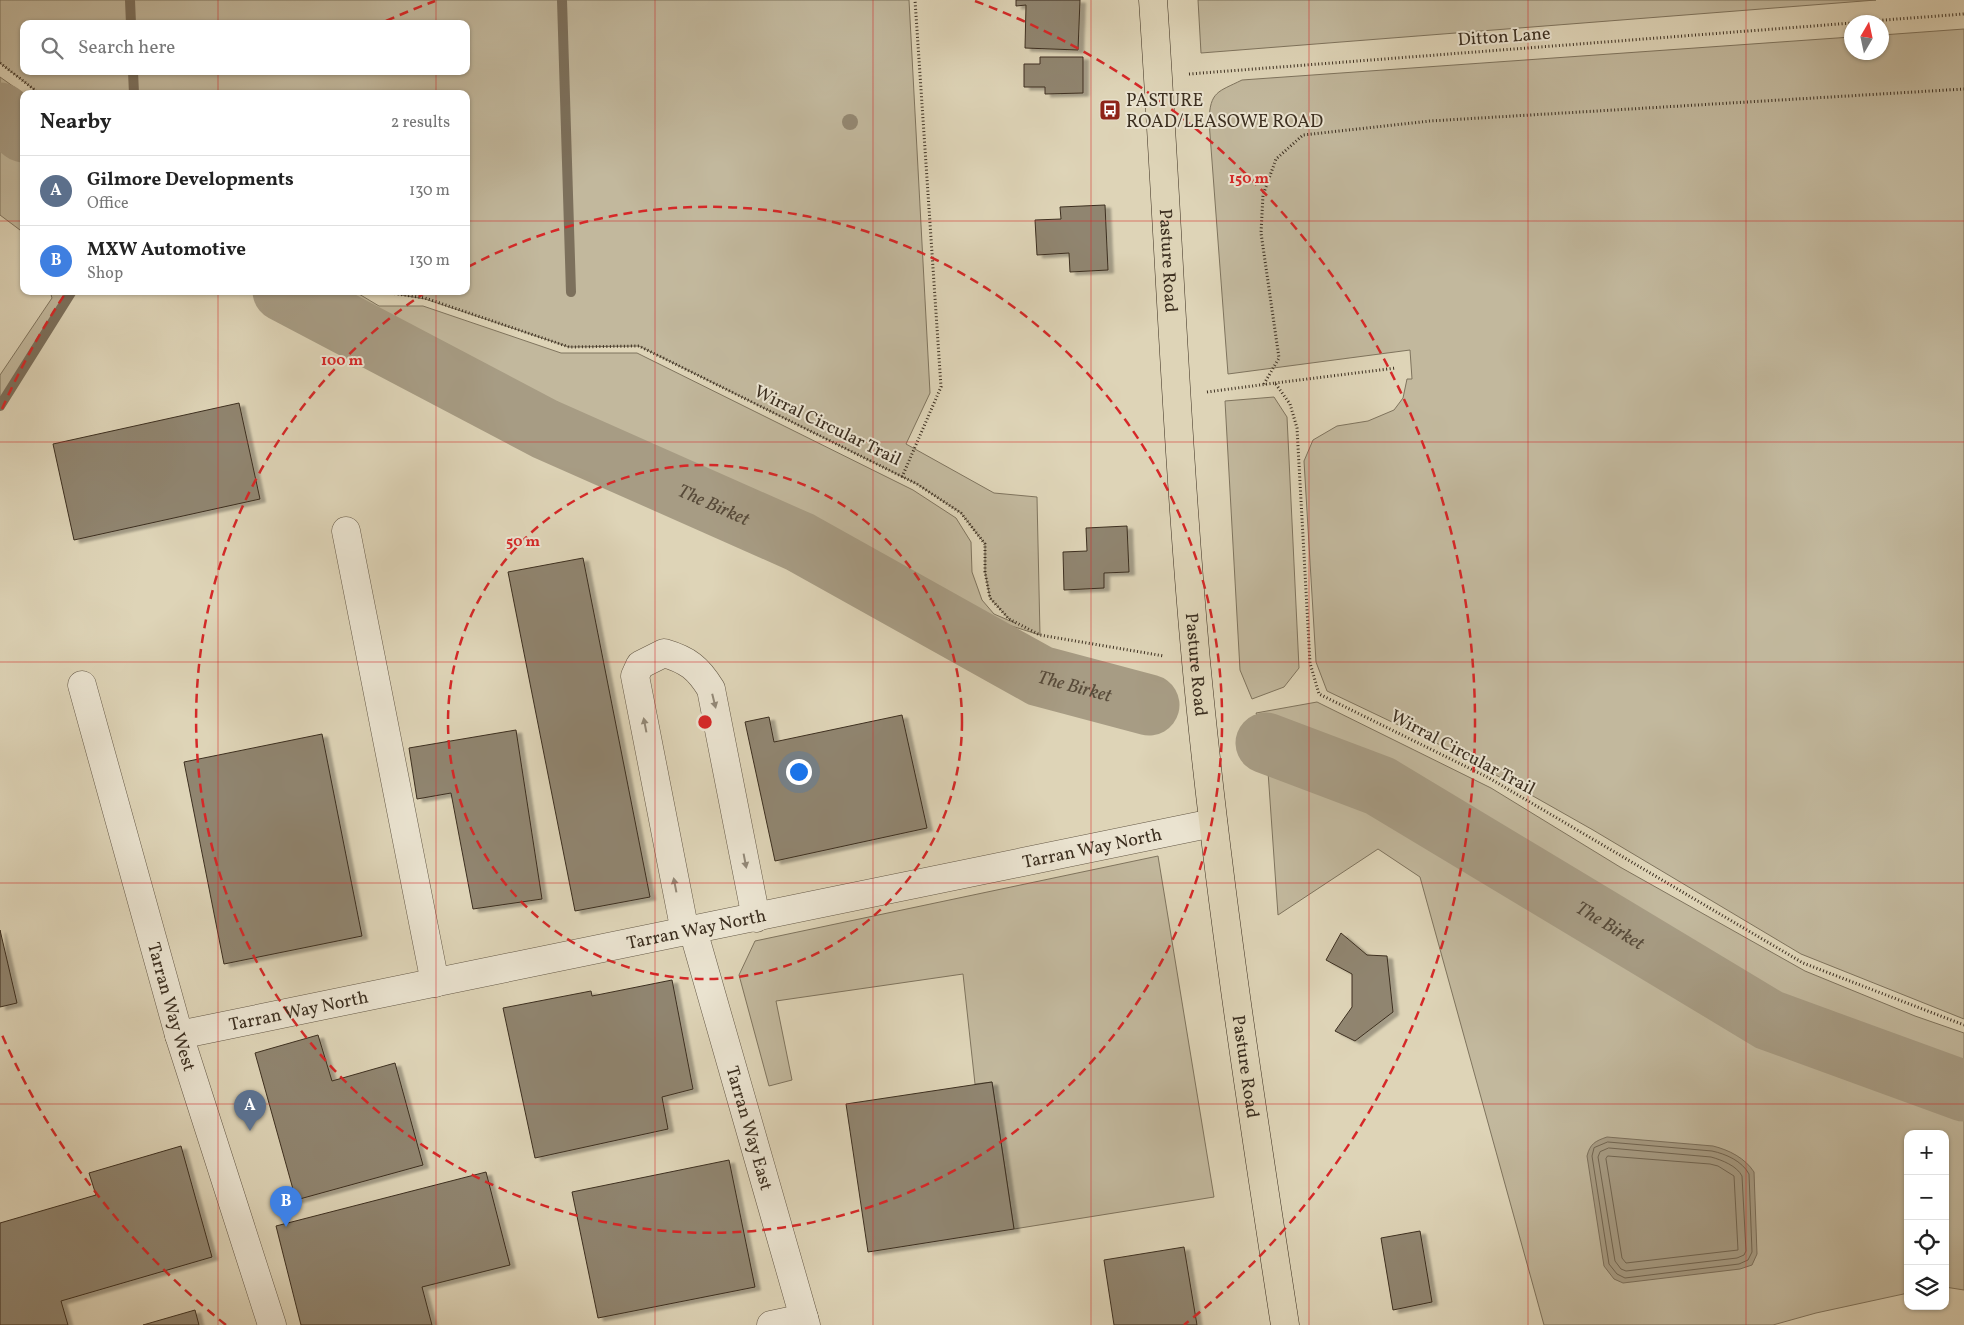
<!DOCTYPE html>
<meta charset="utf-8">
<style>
:root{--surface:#fff;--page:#f2f2f2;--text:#222;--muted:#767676;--line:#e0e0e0;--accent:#8f2418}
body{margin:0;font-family:Vollkorn,serif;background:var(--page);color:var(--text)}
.controls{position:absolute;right:15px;bottom:15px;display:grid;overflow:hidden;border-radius:10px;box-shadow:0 1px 4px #0004}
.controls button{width:45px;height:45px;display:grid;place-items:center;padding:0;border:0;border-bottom:1px solid var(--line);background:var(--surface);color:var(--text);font:25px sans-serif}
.compass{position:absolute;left:1844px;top:15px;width:45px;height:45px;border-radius:50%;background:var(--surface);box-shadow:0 1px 4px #0004;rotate:9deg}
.you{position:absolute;left:798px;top:771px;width:18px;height:18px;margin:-12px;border:4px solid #fff;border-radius:50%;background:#1a73e8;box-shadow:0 0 0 8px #1a73e833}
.badge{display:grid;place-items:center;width:32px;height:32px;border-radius:50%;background:var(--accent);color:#fff;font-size:16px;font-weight:700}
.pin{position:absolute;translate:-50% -41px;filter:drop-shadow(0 1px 2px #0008)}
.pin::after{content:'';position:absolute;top:26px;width:18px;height:15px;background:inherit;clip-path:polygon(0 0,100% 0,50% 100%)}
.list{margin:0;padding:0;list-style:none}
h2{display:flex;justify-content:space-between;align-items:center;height:65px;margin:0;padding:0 20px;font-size:21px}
h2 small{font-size:16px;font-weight:400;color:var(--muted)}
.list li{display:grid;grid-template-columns:32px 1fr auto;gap:15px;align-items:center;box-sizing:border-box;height:70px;padding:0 20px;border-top:1px solid var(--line)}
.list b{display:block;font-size:19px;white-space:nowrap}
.list p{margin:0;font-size:16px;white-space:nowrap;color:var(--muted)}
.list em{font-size:16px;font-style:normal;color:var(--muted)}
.icon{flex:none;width:28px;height:28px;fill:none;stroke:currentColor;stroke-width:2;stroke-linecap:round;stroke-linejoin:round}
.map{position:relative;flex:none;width:1964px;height:1325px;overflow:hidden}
.search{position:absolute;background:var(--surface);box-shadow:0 1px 4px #0004;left:20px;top:20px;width:450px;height:55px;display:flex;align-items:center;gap:12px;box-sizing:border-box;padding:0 18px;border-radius:10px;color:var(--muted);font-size:19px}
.panel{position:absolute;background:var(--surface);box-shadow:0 1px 4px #0004;left:20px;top:90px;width:450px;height:205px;border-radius:10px}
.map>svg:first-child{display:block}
.green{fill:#c2b89d;stroke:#7f745e;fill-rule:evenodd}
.water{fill:#a79c84;stroke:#7c705c}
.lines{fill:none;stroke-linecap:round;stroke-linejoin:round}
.shore{stroke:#726652;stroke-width:1}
.stream{stroke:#7c705c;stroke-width:10}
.river{stroke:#a79c84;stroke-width:61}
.building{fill:#90856f;stroke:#3c2f20;filter:url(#shadow)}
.minor-casing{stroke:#645846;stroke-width:29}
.major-casing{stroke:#3c2f20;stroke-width:29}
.path{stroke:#3c2f20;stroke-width:3;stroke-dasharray:1 2.5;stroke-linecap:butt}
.minor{stroke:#eae3d0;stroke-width:28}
.major{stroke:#ded4b7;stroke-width:28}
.tree{fill:#948872}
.oneway{fill:#938978}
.grid{fill:none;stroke:#d62828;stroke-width:1;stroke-opacity:0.55}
.ring{fill:none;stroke:#d62828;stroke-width:2.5;stroke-dasharray:9 6}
.labels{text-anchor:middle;stroke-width:4;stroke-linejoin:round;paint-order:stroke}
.street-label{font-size:18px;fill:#3c2f20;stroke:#eae3d0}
.poi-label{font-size:18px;fill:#3c2f20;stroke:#eae3d0;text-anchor:start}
.water-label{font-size:19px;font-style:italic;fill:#574a39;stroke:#eae3d0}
.centre{fill:#d62828;stroke:#eae3d0;stroke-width:2.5}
.ring-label{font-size:15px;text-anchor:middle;font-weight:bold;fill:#d62828;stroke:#eae3d0;stroke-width:4;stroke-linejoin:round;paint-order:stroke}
</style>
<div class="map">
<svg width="1964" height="1325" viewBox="0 0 1964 1325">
<defs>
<filter id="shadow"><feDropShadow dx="5.5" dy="3" stdDeviation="1" flood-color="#0004"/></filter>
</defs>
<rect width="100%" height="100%" fill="#ded4b7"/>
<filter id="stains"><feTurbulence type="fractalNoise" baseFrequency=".004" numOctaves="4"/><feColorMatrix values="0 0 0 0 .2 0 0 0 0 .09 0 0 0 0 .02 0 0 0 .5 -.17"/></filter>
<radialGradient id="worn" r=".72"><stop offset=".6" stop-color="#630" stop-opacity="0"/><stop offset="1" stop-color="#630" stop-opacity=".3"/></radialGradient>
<path class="green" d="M0,0h909l21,393 -24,51 88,49 43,4 3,138 -73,-23 -233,-130 -316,-138 -95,-53h31l25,15h44l138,47h76l276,137 43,28 15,24 1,30 10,28 12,14 21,9 -6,-4 -19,-21 -5,-26v-28l-24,-31 -44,-29 -278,-138 -70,1 -144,-48 -48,-8h89v-197h-426l-40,-31zM24,24h442v47h-442z
M1198,0h678l-675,53z
M1964,29v990l-163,-65 -208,-124 -136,-77 -130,-62 -11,-29 -12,-201 9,-21 24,-14 31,-5 26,-11 9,-12 4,-19h5l-2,-29 -182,24 -19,-253c1,-30 9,-29 33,-41l609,-43 1,15h30v-17z
M0,77l24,17v15l-24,-19z
M0,114l24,18v101l-24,-18z
M50,291h22l-72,115v-31l52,-77z
M1274,397l13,20 12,251 -15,19 -32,12 -12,-29 -15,-269z
M1317,702l174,86 129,79 185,104 110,45 49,17v257l-19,-3v-153h-37v159l-92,20 -43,12h-229l-124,-448 -42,-28 -100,66 -12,-172 -10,-30z
M1158,856l56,341 -200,32 -22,-147 -17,2 -12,-110 -187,27 16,79 -23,6 -30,-111 16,-34z"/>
<path class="water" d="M1607,1137l106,9c16,4 32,12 41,26l3,82 -5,11 -12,4 -117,14 -9,-4 -10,-13 -17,-110c3,-12 8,-15 20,-19z"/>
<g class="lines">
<path class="shore" d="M1608,1142l104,9c14,3 30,10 37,23l3,78 -4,8 -9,4 -114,14 -8,-4 -8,-10 -17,-108 2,-8z
M1609,1148l102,9c11,3 26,9 31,19l4,75 -2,4 -7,3 -111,13 -5,-2 -6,-8 -17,-104 2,-5z
M1608,1156l102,8 8,2 16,10 4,74 -112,13 -4,-5 -16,-99z"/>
<path class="stream" d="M130,0l1,24
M562,0l9,292
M133,71l1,23
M0,406l72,-115"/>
<g class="river">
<path d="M0,113l24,19"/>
<path id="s1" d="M283,291l262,138 255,113 240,134 109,29"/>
<path id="s2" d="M1266,743l114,43 389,234 195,71"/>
</g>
</g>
<path class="building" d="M1016,0h64l-2,50 -53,-2 1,-43 -10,1z
M1040,57h43v36l-38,1v-7h-21v-23h16z
M1105,205l3,65 -38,2 -1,-19 -32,2 -2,-35 26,-1 -1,-12z
M239,403l21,96 -186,41 -21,-96z
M1127,526l2,46 -25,1v15l-40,2 -1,-38 24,-1 -1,-23z
M583,558l67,339 -75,14 -67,-339z
M902,715l25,113 -152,33 -30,-139 24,-5 5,25z
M516,730l26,169 -69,10 -22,-116 -34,6 -8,-51z
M322,734l40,202 -138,28 -40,-202z
M0,930l17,73 -17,4z
M1341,933l26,22 20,1 6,56 -38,29 -20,-10 17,-24v-33l-26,-14z
M672,980l21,109 -31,8 6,32 -133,29 -32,-150 88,-17 1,5z
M318,1035l14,46 63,-18 28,102 -127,35 -41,-147z
M992,1082l22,147 -146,23 -22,-148z
M181,1146l31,111 -151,44 7,24h-68v-102l96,-28 -7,-22z
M729,1160l26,127 -157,31 -26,-126z
M486,1172l24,93 -88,22 10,38h-131l-25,-99z
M1420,1231l12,71 -39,8 -12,-72z
M1184,1247l13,78h-83l-10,-65z
M195,1310l4,15h-56z"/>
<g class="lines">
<g class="minor-casing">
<g id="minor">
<path d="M346,531l89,452"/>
<path id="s3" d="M82,685l97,350 93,290"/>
<path id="s4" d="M693,930l113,395"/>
<path d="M685,932l-50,-256 5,-11 24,-12c24,7 34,15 47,36l45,229"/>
<path id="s5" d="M179,1035l1034,-212"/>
<path d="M771,1325l33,-7"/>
</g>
</g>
<g class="major-casing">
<g id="major">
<path id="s6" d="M1153,0c15,220 23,441 43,661 21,223 55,444 89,664"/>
</g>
</g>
<path class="path" d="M1858,22l106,-8
M0,63l40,31
M1189,74l663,-51
M377,291l48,7 144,49 70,-1 278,138 44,29 24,31v28l5,26 19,21 31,16 124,21
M1275,383l121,-15
M1264,384l15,-26 -18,-125 2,-38 13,-36 27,-24 127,-14 534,-32
M1207,392l68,-9 15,21 7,24 13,235 9,31 170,84 314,185 161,62
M902,477l39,-90 -26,-387"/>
<use href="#minor" class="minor"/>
<use href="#major" class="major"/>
</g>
<circle class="tree" cx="850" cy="122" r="8"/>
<defs><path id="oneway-solid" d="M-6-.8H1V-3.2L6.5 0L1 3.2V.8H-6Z" transform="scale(1.25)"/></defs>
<g class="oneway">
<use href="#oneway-solid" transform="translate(714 701) rotate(76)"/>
<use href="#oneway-solid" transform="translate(645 725) rotate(-101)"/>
<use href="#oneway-solid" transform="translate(745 861) rotate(79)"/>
<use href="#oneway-solid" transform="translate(675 885) rotate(-101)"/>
</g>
<path class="grid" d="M218,0v24M436,0v24M655,0v1325M873,0v1325M1091,0v1325M1309,0v1325M1528,0v1325M1746,0v1325M218,71v23M436,71v23M0,221h24M466,221h1498M218,291v1034M436,291v1034M0,442h1964M0,662h1964M0,883h1964M0,1104h1964"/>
<g class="ring">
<circle cx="705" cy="722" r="257"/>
<path d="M468 267A513 513 0 1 1 426 292"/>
<path d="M226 1325A770 770 0 0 1 2 1035M2 409A770 770 0 0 1 67 291M386 21A770 770 0 0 1 435 1M975 1A770 770 0 0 1 1184 1325"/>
</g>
<defs>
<g id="bus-square" transform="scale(1.125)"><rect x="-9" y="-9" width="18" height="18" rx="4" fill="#8f2418" stroke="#eae3d0"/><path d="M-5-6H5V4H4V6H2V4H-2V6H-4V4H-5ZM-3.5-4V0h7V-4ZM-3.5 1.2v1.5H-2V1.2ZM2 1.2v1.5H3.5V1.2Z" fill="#fff"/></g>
</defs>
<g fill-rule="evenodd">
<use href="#bus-square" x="1110" y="110"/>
</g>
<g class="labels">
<g class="street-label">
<text transform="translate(1504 36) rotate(-4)" y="6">Ditton Lane</text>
<text dy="6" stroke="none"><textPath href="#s6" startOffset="261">Pasture Road</textPath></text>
<text transform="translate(828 425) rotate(26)" y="6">Wirral Circular Trail</text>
<text dy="6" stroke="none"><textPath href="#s6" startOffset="666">Pasture Road</textPath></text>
<text transform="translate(1463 752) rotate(28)" y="6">Wirral Circular Trail</text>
<text dy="6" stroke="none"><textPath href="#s5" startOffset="932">Tarran Way North</textPath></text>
<text dy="6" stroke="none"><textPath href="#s5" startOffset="528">Tarran Way North</textPath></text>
<text dy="6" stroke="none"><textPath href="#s3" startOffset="334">Tarran Way West</textPath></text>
<text dy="6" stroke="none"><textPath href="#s5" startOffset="122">Tarran Way North</textPath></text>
<text dy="6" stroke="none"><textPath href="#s6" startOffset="1071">Pasture Road</textPath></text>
<text dy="6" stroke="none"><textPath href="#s4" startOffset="206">Tarran Way East</textPath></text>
</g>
<g class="poi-label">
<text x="1126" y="106">PASTURE<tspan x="1126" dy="21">ROAD/LEASOWE ROAD</tspan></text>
</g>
<g class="water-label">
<text dy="7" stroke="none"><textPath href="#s1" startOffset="481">The Birket</textPath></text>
<text dy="7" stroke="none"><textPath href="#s1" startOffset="886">The Birket</textPath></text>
<text dy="7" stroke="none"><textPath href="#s2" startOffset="391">The Birket</textPath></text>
</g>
</g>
<circle cx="705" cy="722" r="8" class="centre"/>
<g class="ring-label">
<text x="1249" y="183">150 m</text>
<text x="342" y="365">100 m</text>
<text x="523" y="546">50 m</text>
</g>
<rect width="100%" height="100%" filter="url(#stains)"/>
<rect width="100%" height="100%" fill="url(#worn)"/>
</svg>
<div class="controls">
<button>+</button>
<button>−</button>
<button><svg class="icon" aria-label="locate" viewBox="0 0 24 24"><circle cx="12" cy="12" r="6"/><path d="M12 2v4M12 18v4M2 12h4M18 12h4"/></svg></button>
<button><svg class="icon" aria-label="layers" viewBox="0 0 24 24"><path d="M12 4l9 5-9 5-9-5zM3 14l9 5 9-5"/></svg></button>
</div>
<svg class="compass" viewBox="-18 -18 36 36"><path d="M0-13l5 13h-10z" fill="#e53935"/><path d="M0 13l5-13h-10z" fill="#767676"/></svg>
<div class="you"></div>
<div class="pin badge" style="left:250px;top:1131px;background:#5c6f8a">A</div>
<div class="pin badge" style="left:286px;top:1227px;background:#3f7fe0">B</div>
<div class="search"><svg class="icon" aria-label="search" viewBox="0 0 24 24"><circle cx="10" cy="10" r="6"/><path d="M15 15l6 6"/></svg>Search here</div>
<section class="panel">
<h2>Nearby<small>2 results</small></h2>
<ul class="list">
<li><span class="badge" style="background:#5c6f8a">A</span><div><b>Gilmore Developments</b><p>Office</p></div><em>130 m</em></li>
<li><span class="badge" style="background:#3f7fe0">B</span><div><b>MXW Automotive</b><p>Shop</p></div><em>130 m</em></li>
</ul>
</section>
</div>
